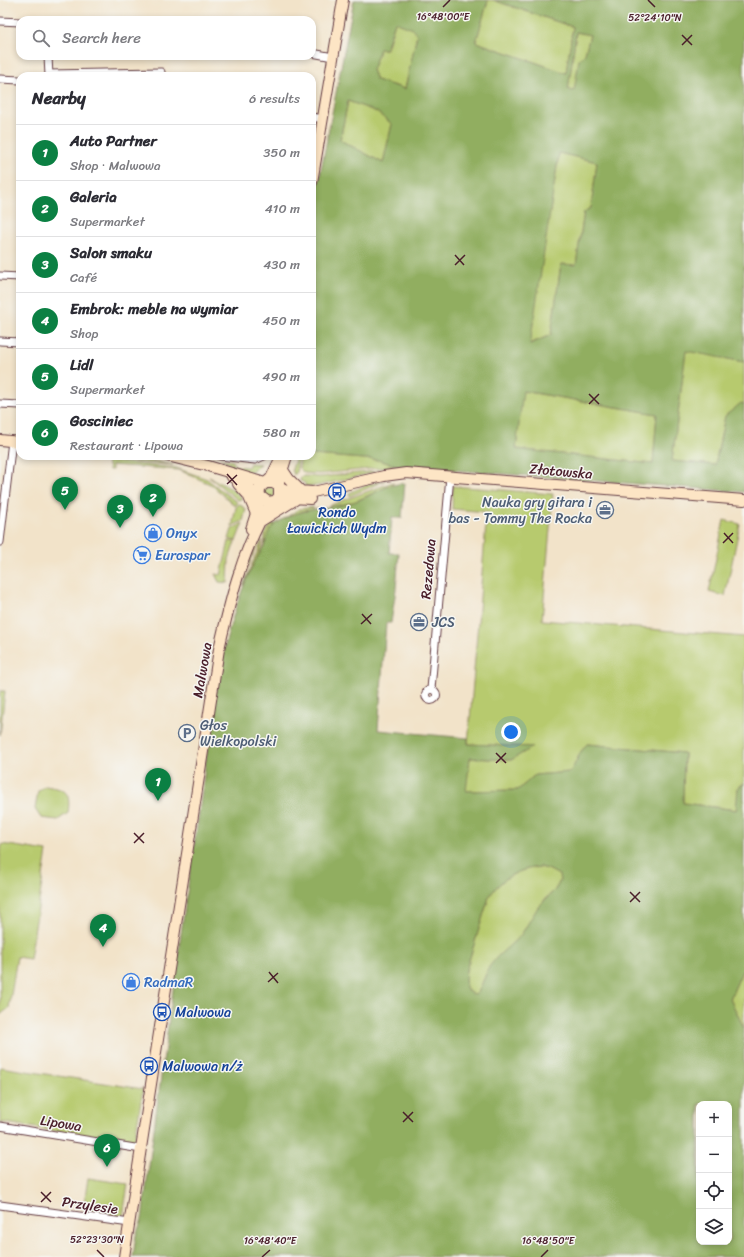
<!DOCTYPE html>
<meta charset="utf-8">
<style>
:root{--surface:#fff;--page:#f7f7f7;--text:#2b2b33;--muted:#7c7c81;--line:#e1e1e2;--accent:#0b8043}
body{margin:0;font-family:Sriracha,sans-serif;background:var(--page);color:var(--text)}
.controls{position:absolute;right:12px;bottom:12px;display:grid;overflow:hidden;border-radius:8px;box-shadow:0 2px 6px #0003}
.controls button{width:36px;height:36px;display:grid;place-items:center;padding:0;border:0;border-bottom:1px solid var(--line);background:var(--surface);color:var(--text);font:20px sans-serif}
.you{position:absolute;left:511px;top:732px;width:14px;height:14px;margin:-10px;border:3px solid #fff;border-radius:50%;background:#1a73e8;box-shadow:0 0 0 6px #1a73e833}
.badge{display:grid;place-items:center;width:26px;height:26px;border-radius:50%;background:var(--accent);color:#fff;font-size:13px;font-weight:700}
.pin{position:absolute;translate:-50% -33px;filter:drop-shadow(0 1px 2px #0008)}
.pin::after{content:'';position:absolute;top:21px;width:14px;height:12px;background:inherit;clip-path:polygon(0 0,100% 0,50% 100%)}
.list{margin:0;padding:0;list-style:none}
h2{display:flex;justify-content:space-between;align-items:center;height:52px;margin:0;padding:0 16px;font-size:17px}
h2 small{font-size:13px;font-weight:400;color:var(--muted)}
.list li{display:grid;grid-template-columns:26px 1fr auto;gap:12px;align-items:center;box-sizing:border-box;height:56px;padding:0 16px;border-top:1px solid var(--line)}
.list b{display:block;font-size:15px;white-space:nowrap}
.list p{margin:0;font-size:13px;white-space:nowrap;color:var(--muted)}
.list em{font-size:13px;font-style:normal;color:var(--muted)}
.icon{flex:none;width:22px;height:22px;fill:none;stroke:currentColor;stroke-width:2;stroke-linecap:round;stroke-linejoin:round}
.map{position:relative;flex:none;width:744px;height:1257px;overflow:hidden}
.search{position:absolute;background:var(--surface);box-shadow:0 2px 6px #0003;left:16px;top:16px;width:300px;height:44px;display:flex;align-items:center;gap:10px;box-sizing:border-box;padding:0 14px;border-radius:12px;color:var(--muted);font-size:15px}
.panel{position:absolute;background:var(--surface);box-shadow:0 2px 6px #0003;left:16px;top:72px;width:300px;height:388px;border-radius:12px}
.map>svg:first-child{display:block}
.green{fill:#b7ca6e;stroke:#80744c}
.forest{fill:#91ae61;stroke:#6e6646;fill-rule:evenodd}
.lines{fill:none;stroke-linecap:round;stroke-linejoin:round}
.street-casing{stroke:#633c43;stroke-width:9}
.secondary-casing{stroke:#633c43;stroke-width:12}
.street{stroke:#fff;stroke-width:7}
.secondary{stroke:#fde5c5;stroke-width:10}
.ticks{fill:none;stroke:#4a1f2b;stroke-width:1.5}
.labels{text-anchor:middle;stroke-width:3;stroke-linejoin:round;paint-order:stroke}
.street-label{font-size:14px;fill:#4a1f2b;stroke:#f6f6f2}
.service-label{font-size:14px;fill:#4e5e75;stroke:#f6f6f2;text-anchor:start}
.transit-label{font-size:14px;fill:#164399;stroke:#f6f6f2;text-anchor:start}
.shop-label{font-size:14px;fill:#366cbe;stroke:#f6f6f2;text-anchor:start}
.ticks-label{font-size:10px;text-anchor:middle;fill:#4a1f2b;stroke:#f6f6f2;stroke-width:3;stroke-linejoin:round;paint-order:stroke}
</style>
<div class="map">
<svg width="744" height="1257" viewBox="0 0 744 1257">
<rect width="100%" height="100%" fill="#f6f6f2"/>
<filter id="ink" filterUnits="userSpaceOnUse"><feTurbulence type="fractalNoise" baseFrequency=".025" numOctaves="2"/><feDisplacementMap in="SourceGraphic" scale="8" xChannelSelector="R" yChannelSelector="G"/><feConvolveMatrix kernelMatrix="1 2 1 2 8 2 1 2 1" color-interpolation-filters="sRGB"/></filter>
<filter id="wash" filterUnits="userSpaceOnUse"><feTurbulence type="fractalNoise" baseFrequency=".012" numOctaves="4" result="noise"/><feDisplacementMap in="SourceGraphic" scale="16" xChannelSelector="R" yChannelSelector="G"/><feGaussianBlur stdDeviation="0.9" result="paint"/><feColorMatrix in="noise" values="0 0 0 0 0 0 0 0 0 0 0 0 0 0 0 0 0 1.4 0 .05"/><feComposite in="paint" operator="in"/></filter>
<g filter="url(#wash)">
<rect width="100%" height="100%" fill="#f2e3c9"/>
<path class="green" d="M488,0h5l80,27 -7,46 -90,-31z
M395,22l19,7 3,6 -12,54 -29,-9 -4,-10 8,-21h7z
M576,32l14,3 -5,19 -6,6 -4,31 -7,-1z
M348,101l29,11 15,12 -9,39 -43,-23z
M559,153l38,9 -6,46 -7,4 -8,54 -15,-2 -10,71 -22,9z
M686,350l58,12v42h-3l-16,12 -10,49 -43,-4z
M522,391l135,23 -4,50 -137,-15z
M312,455l66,5 21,6 -79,8 -16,-1 -5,-5 2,-12z
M296,456h3l-3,17 -2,2 -2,-6z
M107,458l36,1 30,6 -61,-5z
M221,459l12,2 2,5 13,1 2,-4 10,1 -11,9 -8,-2z
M107,461l69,7 31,11 31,24 -3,3 -23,-21 -33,-15 -67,-5v5h-3z
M386,470l-70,16h-11v-3l-5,-2 1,-4 3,-1 16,1z
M209,477l25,13 8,9 -4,1z
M386,480l-36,16 -1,-3 17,-8z
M393,482v2l-37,17 -28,7v-2z
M453,486l100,8 -11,126 202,17v146l-6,5 -1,22 -54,-7 1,-50 -97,-9c-8,8 -10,18 -17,28l-35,3 -17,15 -53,1 5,-33 41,2 21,-13 -64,-3 19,-232 -35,-3z
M272,487l3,4 -1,6 -8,1 -2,-7 2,-3z
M239,504l7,5 -3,12 -11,5 4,-19z
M313,507l1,3 -12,1 -29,15 -9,20 1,-12 7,-11 4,1 23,-15z
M724,520l16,4 -15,72 -16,-4z
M268,522h1l-11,21 -20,48 19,-49z
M243,523l-7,18 -7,-2 3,-10z
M262,540v6l-17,40h-2z
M229,541l6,1 -6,17 -1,24 -9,-1 -3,-6v-2l5,1z
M0,691h5l-5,44z
M45,786c21,3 26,5 23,27l-10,7 -17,-2 -6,-9 3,-18z
M2,844l45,7 -17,108 -13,-2 -8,51 -9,7v-156z
M540,867l8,2 11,6 1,6 -5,9 -10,9 -24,36 -32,32 -11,26 -3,2c-12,-3 -10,-15 -9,-25l23,-73c12,-19 29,-28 51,-30z
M742,971l2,1v56l-14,-29z
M0,1067l143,22 -9,55 -134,-22z
M88,1178l40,6 -5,32 -40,-6z"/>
<path class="forest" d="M354,0h134l-12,42 90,31 7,-46 -80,-27h251v362l-58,-11 -14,110 43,4 10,-49 16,-13 3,1v88l-345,-26 -21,-6 -66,-5v-239zM395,22l18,7 4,6 -12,54 -29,-9 -4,-10 8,-21h6zM576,32l14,3 -5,19 -6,6 -5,31 -6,-1zM348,101l29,11 15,12 -9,39 -43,-23zM559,153l38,9 -6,46 -7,4 -8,53 -15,-1 -10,71 -21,9zM523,391l134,23 -4,50 -137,-15z
M405,483l-3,35h-10l-3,35h10l-3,36 -5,34h-5l-8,107 90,8v6l65,3 -22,13 -41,-2 -4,33 52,-1 17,-15 35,-3c7,-10 9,-20 17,-28l97,9 -1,50 53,7 2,-22 6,-5v189l-2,-1 -12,28 14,29v229h-611l3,-22 6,-16c18,-136 36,-271 57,-406 12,-85 19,-194 65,-267 4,-6 2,-14 9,-20 23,-19 53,-16 80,-24 20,-6 29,-17 52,-19zM540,867l8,2 11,6 1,6 -5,9 -17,17 -17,28 -24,22 -8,10 -11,26 -3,2c-12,-3 -10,-15 -9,-25l23,-73c12,-19 29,-28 51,-30zM699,1104h30v138h-30z"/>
</g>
<g filter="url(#ink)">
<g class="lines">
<g class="street-casing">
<path id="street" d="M0,21l20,1
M312,53l21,4
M48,56l1,20
M49,74l112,-2
M0,79l20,1
M312,117l11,2
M0,276l20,1
M0,341l20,1
M0,404l20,1
M220,456l35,4 9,-4
M0,542l12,-101
M431,689l19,-213
M425.5 695a5.5 5.5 0 1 1 11 0a5.5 5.5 0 1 1-11 0Z
M0,1126l141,23
M0,1205l130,18"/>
</g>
<g class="secondary-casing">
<path id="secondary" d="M312,182l31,-182
M0,440l20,2
M167,456l41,10 57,17h8l13,7 27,2 71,-16 22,-3 338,27
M283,470l6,9 13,13
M232,477l19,12 17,13 23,-4 19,1
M238,484l10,11 8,19
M261,521l34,-21
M251,529l8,-25 1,-16 11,-10 9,-19
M124,1257l95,-608c11,-48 22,-94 46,-137 4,-6 10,-10 14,-16v-15l8,-25"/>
</g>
<use href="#street" class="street"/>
<use href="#secondary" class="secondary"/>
</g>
</g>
<path class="ticks" d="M648,0l7,7M443,7l7,-7M682,35l10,10M682,45l10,-10M455,255l9,10M455,265l10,-10M589,394l10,10M589,404l10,-10M227,474l10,11M227,484l10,-9M724,533l9,10M723,543l10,-10M362,614l9,10M361,624l11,-10M496,753l10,10M496,763l10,-10M134,833l10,10M134,843l10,-10M630,892l10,10M630,902l10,-10M269,972l9,11M268,982l10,-9M403,1112l10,10M403,1122l10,-10M41,1192l10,10M41,1202l10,-10M97,1250l7,7M262,1257l8,-7M541,1257l7,-7"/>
<defs>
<g id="bus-ring" transform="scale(0.9)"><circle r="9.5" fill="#f6f6f2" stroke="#1a4fb4" stroke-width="1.5"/><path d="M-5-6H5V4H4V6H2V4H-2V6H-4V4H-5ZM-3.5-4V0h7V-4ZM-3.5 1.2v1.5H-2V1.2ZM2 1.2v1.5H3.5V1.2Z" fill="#1a4fb4"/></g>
<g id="office-ring" transform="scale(0.9)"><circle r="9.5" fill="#f6f6f2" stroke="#5c6f8a" stroke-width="1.5"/><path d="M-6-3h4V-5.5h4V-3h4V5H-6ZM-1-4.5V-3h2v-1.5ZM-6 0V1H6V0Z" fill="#5c6f8a"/></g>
<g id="shop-ring" transform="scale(0.9)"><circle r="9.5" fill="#f6f6f2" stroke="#3f7fe0" stroke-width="1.5"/><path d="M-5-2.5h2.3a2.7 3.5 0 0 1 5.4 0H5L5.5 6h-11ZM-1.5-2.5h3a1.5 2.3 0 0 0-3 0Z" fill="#3f7fe0"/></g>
<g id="supermarket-ring" transform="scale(0.9)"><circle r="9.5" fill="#f6f6f2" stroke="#3f7fe0" stroke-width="1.5"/><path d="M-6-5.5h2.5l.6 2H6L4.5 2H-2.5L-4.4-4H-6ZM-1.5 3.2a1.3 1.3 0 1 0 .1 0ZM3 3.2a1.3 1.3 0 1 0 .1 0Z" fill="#3f7fe0"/></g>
<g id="parking-ring" transform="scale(0.9)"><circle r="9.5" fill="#f6f6f2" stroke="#5c6f8a" stroke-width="1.5"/><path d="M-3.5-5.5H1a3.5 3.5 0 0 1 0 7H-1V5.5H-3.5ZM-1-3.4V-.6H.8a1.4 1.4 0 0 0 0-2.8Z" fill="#5c6f8a"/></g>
</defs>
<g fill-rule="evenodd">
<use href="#bus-ring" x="337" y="492"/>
<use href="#office-ring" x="605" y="510"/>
<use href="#shop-ring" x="153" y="533"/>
<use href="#supermarket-ring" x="142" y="555"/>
<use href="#office-ring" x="419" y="622"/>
<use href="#parking-ring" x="187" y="733"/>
<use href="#shop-ring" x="131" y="982"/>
<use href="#bus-ring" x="162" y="1012"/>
<use href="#bus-ring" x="149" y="1066"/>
</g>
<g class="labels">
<g class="street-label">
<text transform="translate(561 471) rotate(5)" y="5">Złotowska</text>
<text transform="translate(428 569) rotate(-85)" y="5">Rezedowa</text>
<text transform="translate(202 670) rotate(-80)" y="5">Malwowa</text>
<text transform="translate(61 1123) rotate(9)" y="5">Lipowa</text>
<text transform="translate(90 1205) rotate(8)" y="5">Przylesie</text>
</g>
<g class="service-label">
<text x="592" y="507" text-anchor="end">Nauka gry gitara i<tspan x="592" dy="16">bas - Tommy The Rocka</tspan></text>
<text x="432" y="627">JCS</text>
<text x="200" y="730">Głos<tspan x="200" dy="16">Wielkopolski</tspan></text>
</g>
<g class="transit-label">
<text x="337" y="517" text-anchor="middle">Rondo<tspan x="337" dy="16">Ławickich Wydm</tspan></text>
<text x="175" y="1017">Malwowa</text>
<text x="162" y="1071">Malwowa n/ż</text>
</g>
<g class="shop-label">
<text x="166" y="538">Onyx</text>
<text x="155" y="560">Eurospar</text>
<text x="144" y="987">RadmaR</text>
</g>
</g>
<g class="ticks-label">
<text x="443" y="20">16°48'00"E</text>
<text x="655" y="21">52°24'10"N</text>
<text x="97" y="1243">52°23'30"N</text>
<text x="270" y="1244">16°48'40"E</text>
<text x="548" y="1244">16°48'50"E</text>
</g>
</svg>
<div class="controls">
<button>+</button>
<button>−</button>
<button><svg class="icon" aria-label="locate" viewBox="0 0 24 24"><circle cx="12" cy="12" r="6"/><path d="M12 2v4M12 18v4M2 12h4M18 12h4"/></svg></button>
<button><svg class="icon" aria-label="layers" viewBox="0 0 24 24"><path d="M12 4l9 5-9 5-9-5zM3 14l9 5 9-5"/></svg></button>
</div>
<div class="you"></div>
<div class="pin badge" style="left:158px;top:801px">1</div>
<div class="pin badge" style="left:153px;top:517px">2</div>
<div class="pin badge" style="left:120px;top:528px">3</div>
<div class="pin badge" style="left:103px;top:947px">4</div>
<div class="pin badge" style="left:65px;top:510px">5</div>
<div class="pin badge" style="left:107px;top:1167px">6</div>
<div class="search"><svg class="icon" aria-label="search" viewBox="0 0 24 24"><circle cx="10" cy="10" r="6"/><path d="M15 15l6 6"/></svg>Search here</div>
<section class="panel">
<h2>Nearby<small>6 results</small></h2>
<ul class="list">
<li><span class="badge">1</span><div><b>Auto Partner</b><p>Shop · Malwowa</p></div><em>350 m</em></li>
<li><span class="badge">2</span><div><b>Galeria</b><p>Supermarket</p></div><em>410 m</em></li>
<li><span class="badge">3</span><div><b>Salon smaku</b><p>Café</p></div><em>430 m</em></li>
<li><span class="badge">4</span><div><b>Embrok: meble na wymiar</b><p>Shop</p></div><em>450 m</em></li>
<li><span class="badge">5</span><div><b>Lidl</b><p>Supermarket</p></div><em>490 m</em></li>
<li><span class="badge">6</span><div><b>Gosciniec</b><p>Restaurant · Lipowa</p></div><em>580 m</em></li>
</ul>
</section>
</div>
